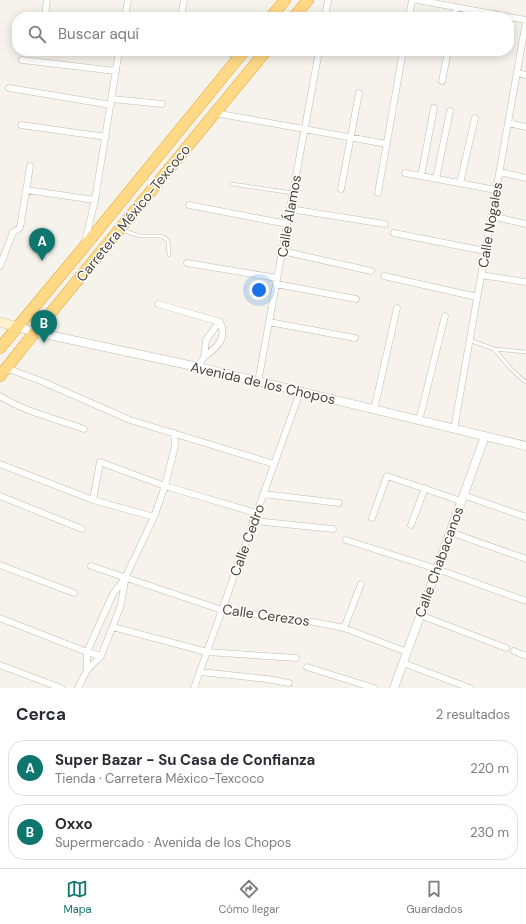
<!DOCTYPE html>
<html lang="es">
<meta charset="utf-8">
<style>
:root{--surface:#fff;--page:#f7f7f7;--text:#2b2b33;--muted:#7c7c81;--line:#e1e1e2;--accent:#0f766e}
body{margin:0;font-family:"DM Sans",sans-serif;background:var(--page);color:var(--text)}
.you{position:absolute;left:259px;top:290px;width:14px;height:14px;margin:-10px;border:3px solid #fff;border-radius:50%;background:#1a73e8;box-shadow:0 0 0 6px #1a73e833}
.badge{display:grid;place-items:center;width:26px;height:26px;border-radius:50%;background:var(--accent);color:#fff;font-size:13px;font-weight:700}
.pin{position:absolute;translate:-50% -33px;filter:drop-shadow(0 1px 2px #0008)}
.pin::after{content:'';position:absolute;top:21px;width:14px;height:12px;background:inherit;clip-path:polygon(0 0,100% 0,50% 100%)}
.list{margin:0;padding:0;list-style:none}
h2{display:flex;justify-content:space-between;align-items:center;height:52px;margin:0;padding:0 16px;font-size:17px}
h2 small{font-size:13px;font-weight:400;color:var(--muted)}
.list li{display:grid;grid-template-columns:26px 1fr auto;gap:12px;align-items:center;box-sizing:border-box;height:56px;margin:0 8px 8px;padding:0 8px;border:1px solid var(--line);border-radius:16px}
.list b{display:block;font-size:15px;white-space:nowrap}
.list p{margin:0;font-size:13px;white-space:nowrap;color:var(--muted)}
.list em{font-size:13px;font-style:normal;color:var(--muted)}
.icon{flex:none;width:22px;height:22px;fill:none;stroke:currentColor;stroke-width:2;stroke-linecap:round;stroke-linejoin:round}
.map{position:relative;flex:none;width:526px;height:688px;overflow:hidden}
.search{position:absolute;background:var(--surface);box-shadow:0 2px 10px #0003;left:12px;right:12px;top:12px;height:44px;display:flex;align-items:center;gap:10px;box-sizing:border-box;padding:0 14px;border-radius:16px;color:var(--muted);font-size:15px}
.sheet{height:180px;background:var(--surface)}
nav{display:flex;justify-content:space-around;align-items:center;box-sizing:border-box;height:56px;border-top:1px solid var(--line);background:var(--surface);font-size:11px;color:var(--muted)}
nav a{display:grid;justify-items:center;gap:2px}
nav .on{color:var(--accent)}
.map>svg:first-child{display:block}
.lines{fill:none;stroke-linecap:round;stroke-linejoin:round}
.service-casing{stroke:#c2bbae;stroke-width:4}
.minor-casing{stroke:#c2bbae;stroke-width:7}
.tertiary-casing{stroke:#c2bbae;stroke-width:9}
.secondary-casing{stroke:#d6c79b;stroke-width:10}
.trunk-casing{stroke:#e0a43c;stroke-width:12}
.service{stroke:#fff;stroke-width:3}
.minor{stroke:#fff;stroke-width:6}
.tertiary{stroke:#fff;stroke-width:8}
.secondary{stroke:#fff3cd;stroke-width:9}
.trunk{stroke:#ffd985;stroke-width:11}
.labels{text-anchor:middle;stroke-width:3;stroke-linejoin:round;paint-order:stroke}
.street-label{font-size:14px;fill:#4b4439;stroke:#fff}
</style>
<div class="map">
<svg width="526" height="688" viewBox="0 0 526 688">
<rect width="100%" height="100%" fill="#f6f3ec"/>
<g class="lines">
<g class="service-casing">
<path id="service" d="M215,51l22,5
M232,184l61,9
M121,230l19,6h21l4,2 3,3 1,14
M469,340l25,9 32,3
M494,349l17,20 13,12 2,1"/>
</g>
<g class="minor-casing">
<path id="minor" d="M417,0l109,20
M45,17l2,-17
M125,17l3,-17
M181,17l3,-17
M325,17l3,-17
M409,17l3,-17
M454,17l2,-10
M22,60l94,11
M517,73l9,2
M442,81l6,-30
M9,88l102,17
M112,99l50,5
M215,113l172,31
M508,123l18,4
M21,125l85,12
M500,172l26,6
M405,173l91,17
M421,176l13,-68
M436,179l14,-68
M460,183l15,-65
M341,189l18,-96
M26,190l69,10
M378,193l25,-142
M189,205l98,19
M290,209l95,15
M491,216l35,8
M394,233l91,18
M85,242l10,-42 24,-149
M282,251l89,20
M187,263l90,15
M0,266l13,-34 7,-4 10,-62
M481,275l45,7
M384,276l93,21
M276,284l80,15
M158,304l62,18
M269,322l86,16
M204,357c12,-9 24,-18 16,-35
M198,367l6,-10 2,-17 11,-15 3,-3
M6,368l35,13 89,39 144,44
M258,382l61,-331
M0,396c25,16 56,23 84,33
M374,410l23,-102
M419,421l26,-105
M454,429l72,-408
M0,464l93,36 61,17
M263,494l76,9
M463,495l63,22
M0,496l82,33
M93,500l7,-38 65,24 91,27
M372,518l15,-42 74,25
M253,521l80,8
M411,525l14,-37
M450,532l76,27
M346,540l91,29 89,32
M0,565l74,28
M91,566l131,44 92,12 30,6 63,24
M420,615l86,33
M0,618l87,34 14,4
M113,627l94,25 89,6
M344,628l17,-44
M514,651l12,5
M403,663l67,25
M0,665l61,23
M307,667l67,21
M87,670v-18l21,-47 5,-11 12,-16 29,-61 11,-31 10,-40 -1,-13
M200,672l67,7 22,4
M78,688l9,-18 14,-14 6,-15 14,-36 4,-25
M194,688l106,-296"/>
</g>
<g class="tertiary-casing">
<path id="tertiary" d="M18,327l17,5 163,35 328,79
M394,688l91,-252"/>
</g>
<g class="secondary-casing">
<path id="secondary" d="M0,322l18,5"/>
</g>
<g class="trunk-casing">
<path id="trunk" d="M271,17l14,-17
M294,17l14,-17
M0,348l84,-101 160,-196
M0,376l35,-44 231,-281"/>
</g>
<use href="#service" class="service"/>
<use href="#minor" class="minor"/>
<use href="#tertiary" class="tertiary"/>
<use href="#secondary" class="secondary"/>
<use href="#trunk" class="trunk"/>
</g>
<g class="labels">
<g class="street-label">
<text transform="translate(133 213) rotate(-51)" y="5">Carretera México-Texcoco</text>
<text transform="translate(289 216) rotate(-80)" y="5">Calle Álamos</text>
<text transform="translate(490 225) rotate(-80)" y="5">Calle Nogales</text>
<text transform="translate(263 383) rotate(13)" y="5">Avenida de los Chopos</text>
<text transform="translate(247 540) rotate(-70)" y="5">Calle Cedro</text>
<text transform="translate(439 562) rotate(-70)" y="5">Calle Chabacanos</text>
<text transform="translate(266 615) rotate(8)" y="5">Calle Cerezos</text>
</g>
</g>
</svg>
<div class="you"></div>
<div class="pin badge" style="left:42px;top:261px">A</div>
<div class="pin badge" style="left:44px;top:343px">B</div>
<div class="search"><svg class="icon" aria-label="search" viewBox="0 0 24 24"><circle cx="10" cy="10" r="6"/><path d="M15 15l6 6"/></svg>Buscar aquí</div>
</div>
<section class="sheet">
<h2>Cerca<small>2 resultados</small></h2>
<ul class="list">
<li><span class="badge">A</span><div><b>Super Bazar - Su Casa de Confianza</b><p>Tienda · Carretera México-Texcoco</p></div><em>220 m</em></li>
<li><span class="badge">B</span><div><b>Oxxo</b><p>Supermercado · Avenida de los Chopos</p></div><em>230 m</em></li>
</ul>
</section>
<nav>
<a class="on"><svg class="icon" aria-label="map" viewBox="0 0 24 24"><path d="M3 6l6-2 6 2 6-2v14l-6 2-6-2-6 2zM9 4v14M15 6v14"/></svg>Mapa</a>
<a><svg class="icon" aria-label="directions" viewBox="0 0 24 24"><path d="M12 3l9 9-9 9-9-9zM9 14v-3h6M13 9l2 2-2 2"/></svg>Cómo llegar</a>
<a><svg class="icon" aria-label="saved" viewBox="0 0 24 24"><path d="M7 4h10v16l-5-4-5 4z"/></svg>Guardados</a>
</nav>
